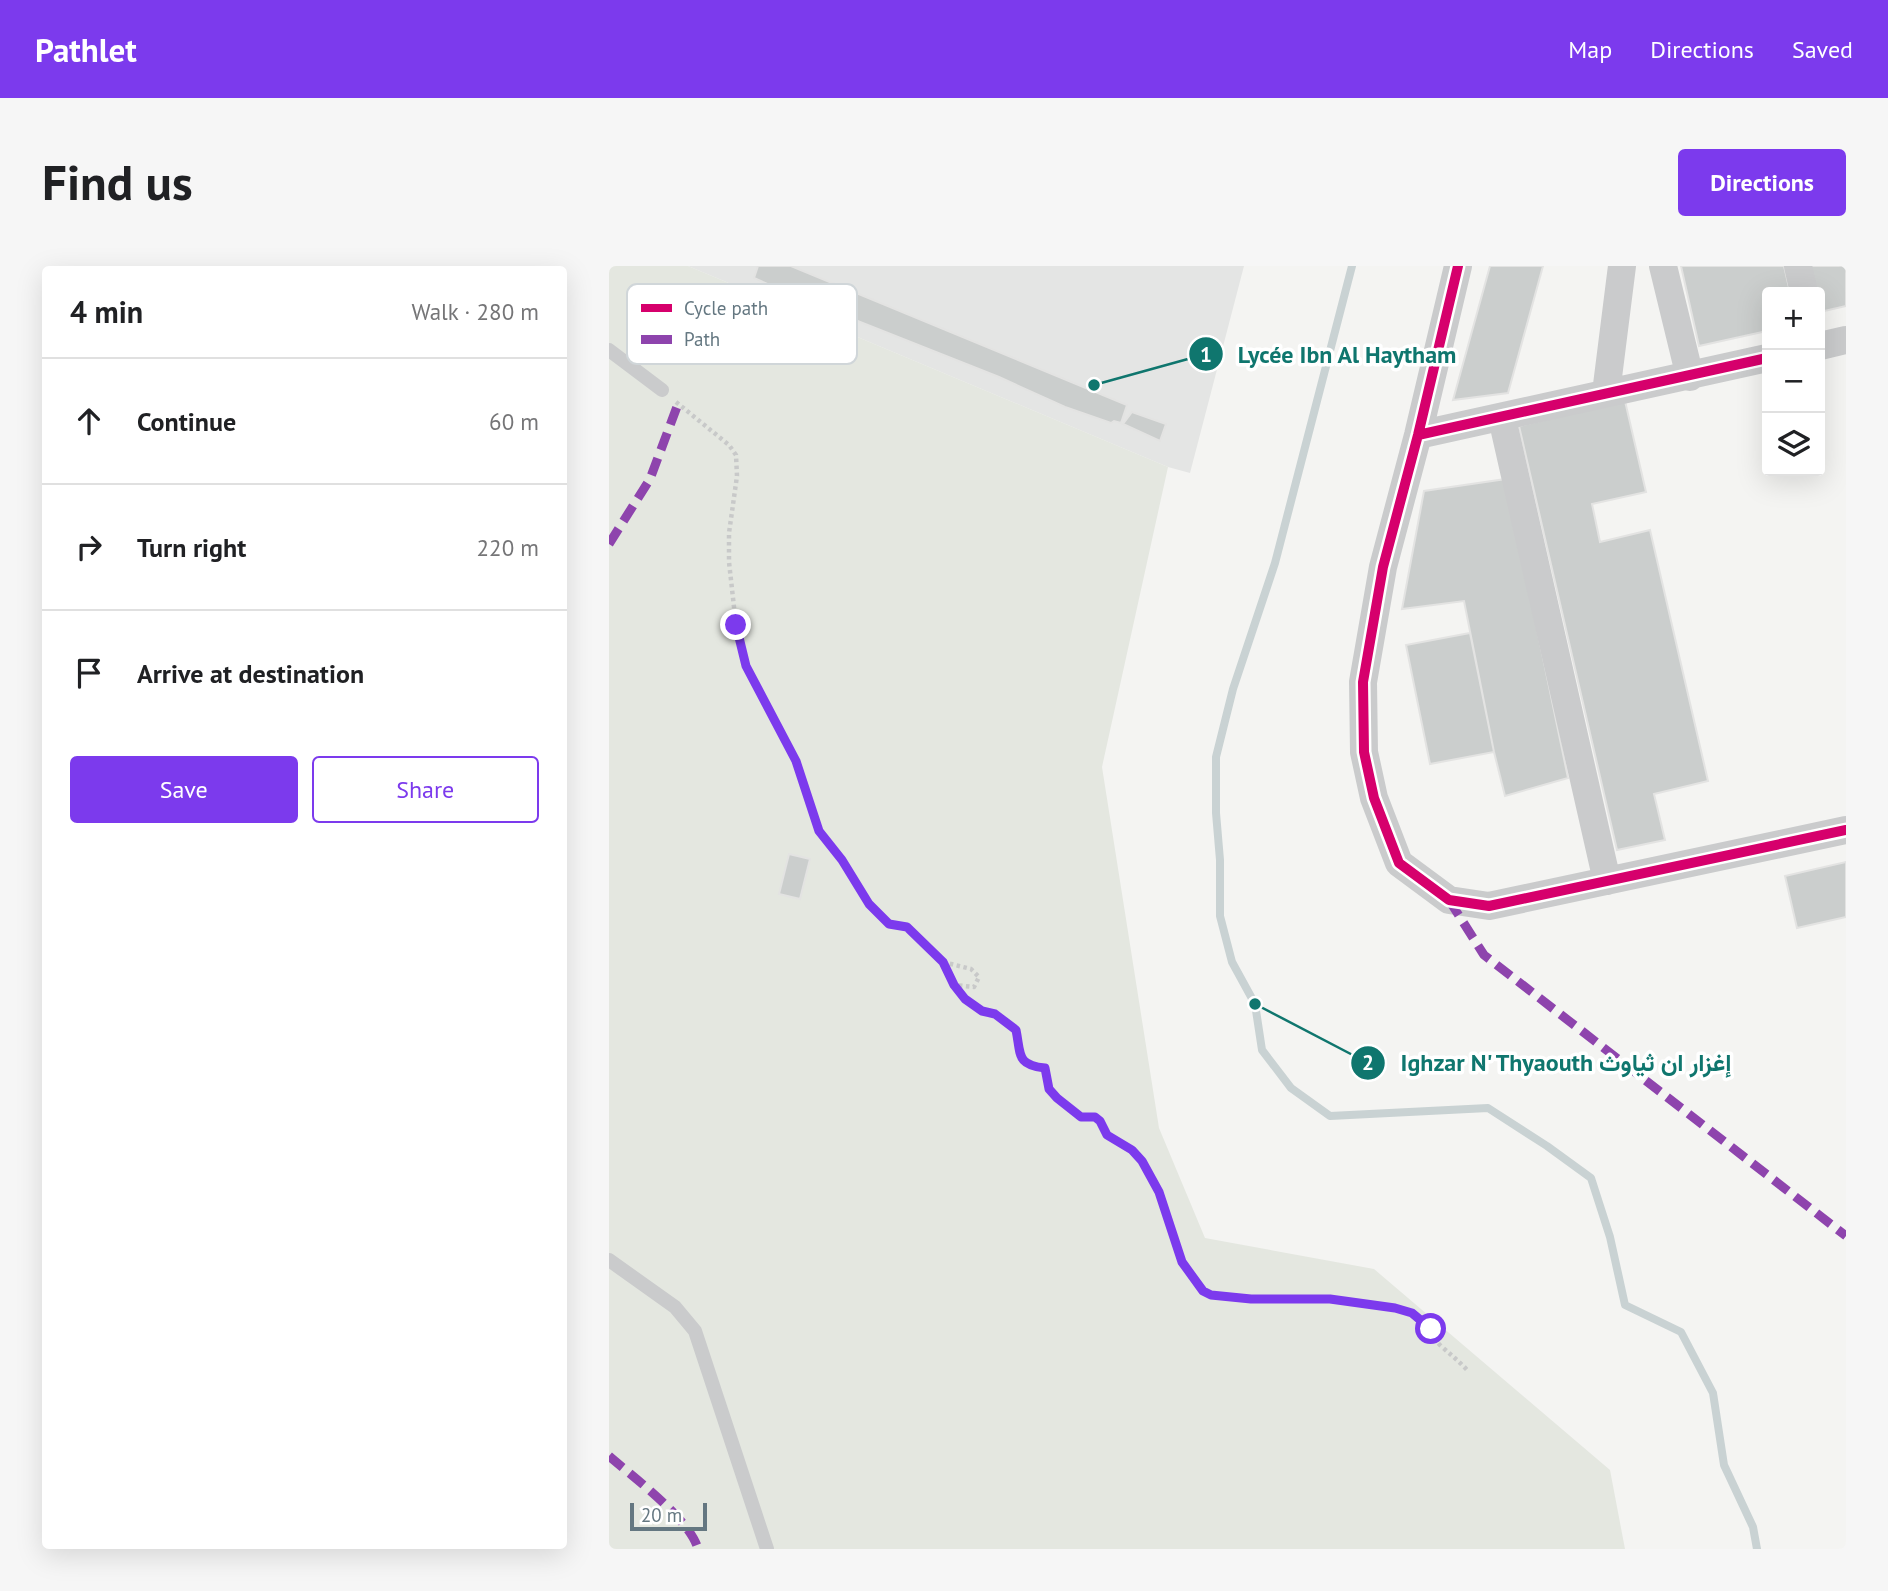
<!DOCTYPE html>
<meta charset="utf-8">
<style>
:root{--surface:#fff;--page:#f6f6f6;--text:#202124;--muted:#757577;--line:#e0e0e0;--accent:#7c3aed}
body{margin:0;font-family:"PT Sans",Vazirmatn,sans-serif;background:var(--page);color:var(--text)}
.controls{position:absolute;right:21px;top:21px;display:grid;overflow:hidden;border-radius:7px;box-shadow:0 7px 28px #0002}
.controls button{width:63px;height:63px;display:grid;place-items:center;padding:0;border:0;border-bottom:2px solid var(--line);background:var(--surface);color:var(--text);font:35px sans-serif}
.scale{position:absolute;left:21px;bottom:18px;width:77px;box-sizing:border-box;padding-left:7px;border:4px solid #647781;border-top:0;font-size:19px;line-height:24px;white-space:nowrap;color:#647781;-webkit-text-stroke:5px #fff;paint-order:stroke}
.stop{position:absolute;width:21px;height:21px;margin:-16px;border:5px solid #7c3aed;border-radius:50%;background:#fff}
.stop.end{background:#7c3aed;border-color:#fff;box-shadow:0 2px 7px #0008}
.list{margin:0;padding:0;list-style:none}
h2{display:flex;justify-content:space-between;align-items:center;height:91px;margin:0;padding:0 28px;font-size:30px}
h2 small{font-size:23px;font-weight:400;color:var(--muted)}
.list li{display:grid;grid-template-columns:46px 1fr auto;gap:21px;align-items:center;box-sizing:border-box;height:126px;padding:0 28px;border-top:2px solid var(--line)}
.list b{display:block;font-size:26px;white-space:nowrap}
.list em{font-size:23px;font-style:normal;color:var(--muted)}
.actions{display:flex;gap:14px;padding:21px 28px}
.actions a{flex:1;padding:16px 0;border:2px solid var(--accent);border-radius:7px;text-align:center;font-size:24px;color:var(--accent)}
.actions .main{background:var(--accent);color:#fff}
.icon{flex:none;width:38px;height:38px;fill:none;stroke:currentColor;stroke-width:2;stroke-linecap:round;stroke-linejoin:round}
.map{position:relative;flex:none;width:1237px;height:1283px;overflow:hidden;border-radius:7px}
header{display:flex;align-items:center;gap:42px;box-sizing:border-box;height:98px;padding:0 35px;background:var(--accent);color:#fff}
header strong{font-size:33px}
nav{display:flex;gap:38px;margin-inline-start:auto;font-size:24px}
.intro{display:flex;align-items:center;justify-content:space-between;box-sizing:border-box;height:168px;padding:0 42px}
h1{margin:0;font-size:49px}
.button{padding:18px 32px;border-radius:7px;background:var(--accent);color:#fff;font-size:24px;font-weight:700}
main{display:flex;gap:42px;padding:0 42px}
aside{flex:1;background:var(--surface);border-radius:7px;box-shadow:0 7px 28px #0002}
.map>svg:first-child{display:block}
.built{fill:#e4e5e4}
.green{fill:#e4e7e0}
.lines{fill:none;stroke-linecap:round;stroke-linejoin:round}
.stream{stroke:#c9d2d3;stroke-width:8}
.building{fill:#cbcecd;stroke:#e3e3e2;stroke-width:2}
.path{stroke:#c8c9c9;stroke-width:4.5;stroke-dasharray:3.5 3.5;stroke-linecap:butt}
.lane{stroke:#cacbcc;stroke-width:14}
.street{stroke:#cacbcc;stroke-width:28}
.quiet{stroke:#8e44ad;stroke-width:9;stroke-dasharray:18 9;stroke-linecap:butt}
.cycleway-casing{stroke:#fff;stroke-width:15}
.cycleway{stroke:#d6006c;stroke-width:10}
.route{stroke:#7c3aed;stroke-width:9}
.key{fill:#fff;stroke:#d0d6d9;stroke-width:2}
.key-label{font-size:19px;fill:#647781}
.leader{fill:none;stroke:#0f766e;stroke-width:2.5}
.callout-dot{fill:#0f766e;stroke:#fff;stroke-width:2.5}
.mark-label{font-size:21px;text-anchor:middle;font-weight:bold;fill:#fff}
.callout-label{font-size:24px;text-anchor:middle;font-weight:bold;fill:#0f766e;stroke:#fff;stroke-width:7;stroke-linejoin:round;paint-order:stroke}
</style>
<header>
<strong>Pathlet</strong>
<nav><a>Map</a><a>Directions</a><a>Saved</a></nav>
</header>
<div class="intro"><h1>Find us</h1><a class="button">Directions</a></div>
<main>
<aside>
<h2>4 min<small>Walk · 280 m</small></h2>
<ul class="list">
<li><svg class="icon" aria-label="ahead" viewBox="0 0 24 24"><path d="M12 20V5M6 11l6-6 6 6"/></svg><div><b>Continue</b></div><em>60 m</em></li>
<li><svg class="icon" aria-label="right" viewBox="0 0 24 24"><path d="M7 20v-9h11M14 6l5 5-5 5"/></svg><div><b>Turn right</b></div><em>220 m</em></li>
<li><svg class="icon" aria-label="arrive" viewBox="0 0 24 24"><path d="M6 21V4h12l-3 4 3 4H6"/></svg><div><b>Arrive at destination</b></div></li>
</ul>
<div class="actions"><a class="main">Save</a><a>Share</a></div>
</aside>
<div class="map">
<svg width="1237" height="1283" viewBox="0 0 1237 1283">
<rect width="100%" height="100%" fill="#f4f4f2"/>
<path class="built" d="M79,0h556l-54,207 -22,-6z"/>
<path class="green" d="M0,0h79l480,201 -66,300 57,361 46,110 169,31 236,201 15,79h-1016z"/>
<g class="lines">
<path class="stream" d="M743,0l-77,297 -42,126 -17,68v56l4,47v56l12,46 23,42 7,46 29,38 39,28 158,-8 59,38 44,32 19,59 15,68 56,27 32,61 11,72 29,62 4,22"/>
</g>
<path class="building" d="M149,0h33l336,139 -6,18 -7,-2 -3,2 -46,-16 -66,-30 -202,-80 -43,-19z
M881,0h53l-35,127 -55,7z
M1072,0h103l6,26h-23v39l-68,15z
M1200,0h37v40l-26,6v-20h-6z
M1016,135l21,91 -54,12 8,38 50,-12 58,251 -54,13 11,46 -48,10 -98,-424z
M523,146l34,12 -6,17 -37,-17z
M897,213l62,299 -63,18 -11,-44 -30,-151 -62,8 22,-118z
M861,367l24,119 -64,12 -24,-119z
M180,588l21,5 -10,40 -21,-5z
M1237,596v55l-49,11 -12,-52z"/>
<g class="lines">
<path class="path" d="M67,136l53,43 7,10 1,21 -8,57v29l7,63 10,41 50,95 23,70 23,29 27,44 20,20 17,3 37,35 11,23 11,14 17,12 13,3 20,16c6,24 1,35 30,38 3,7 1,14 4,20 2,6 25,26 31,28 5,2 11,0 16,2 7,3 6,12 11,17 10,11 26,14 37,29 23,31 32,117 66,130 14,6 51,5 68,4 32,0 116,1 141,19 11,8 13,21 22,29 10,9 18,15 27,25
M334,696l28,7 8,8 -5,10 -19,-2"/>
<path class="lane" d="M0,84l53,40
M0,994l66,47 20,24 72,218"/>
<path class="street" d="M849,0l-40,169 -35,132 -20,115 1,70 10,46 25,65 50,37 40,6 357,-76
M1054,0l27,111
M1189,0l6,26
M1211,80l26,-6
M997,127l16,-127
M893,152l105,463
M809,169l349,-77"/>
<path class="quiet" d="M0,278l41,-65 28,-75
M840,634l35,55 362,281
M0,1190c24,21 81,63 89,93"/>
<g class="cycleway-casing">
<path id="cycleway" d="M849,0l-40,169 -35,132 -20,115 1,70 10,46 25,65 50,37 40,6 357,-76
M809,169l349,-77"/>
</g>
<use href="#cycleway" class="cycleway"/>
</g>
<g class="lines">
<path class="route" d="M127,359l10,41 50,95 23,70 23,29 27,44 20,20 18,3 36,35 11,23 11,14 17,12 13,3 21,16c5,24 0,35 29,38l4,21 8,9 24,19h14l5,4 7,14 25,15 10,11 17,31 23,70 21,29 8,4 40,4h79l65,9 17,5 19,16"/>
</g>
<rect x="18" y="18" width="230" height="80" rx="10" class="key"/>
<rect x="32" y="38" width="31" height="8" fill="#d6006c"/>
<rect x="32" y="69" width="31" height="9" fill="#8e44ad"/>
<g class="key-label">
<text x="75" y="49">Cycle path</text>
<text x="75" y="80">Path</text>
</g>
<path class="leader" d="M485 119L597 88M646 738L759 797"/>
<g class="callout-dot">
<circle cx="485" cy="119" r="7"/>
<circle cx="646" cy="738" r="7"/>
<circle cx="597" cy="88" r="18"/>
<circle cx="759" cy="797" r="18"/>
</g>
<g class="mark-label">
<text x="597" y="96">1</text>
<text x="759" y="804">2</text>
</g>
<g class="callout-label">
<text x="738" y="97">Lycée Ibn Al Haytham</text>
<text x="957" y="805">Ighzar N' Thyaouth إغزار ان ثياوث</text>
</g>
</svg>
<div class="controls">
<button>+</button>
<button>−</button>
<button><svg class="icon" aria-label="layers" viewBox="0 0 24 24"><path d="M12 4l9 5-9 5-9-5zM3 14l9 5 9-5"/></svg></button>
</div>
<div class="scale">20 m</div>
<div class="stop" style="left:822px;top:1063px"></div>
<div class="stop end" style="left:127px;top:359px"></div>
</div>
</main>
